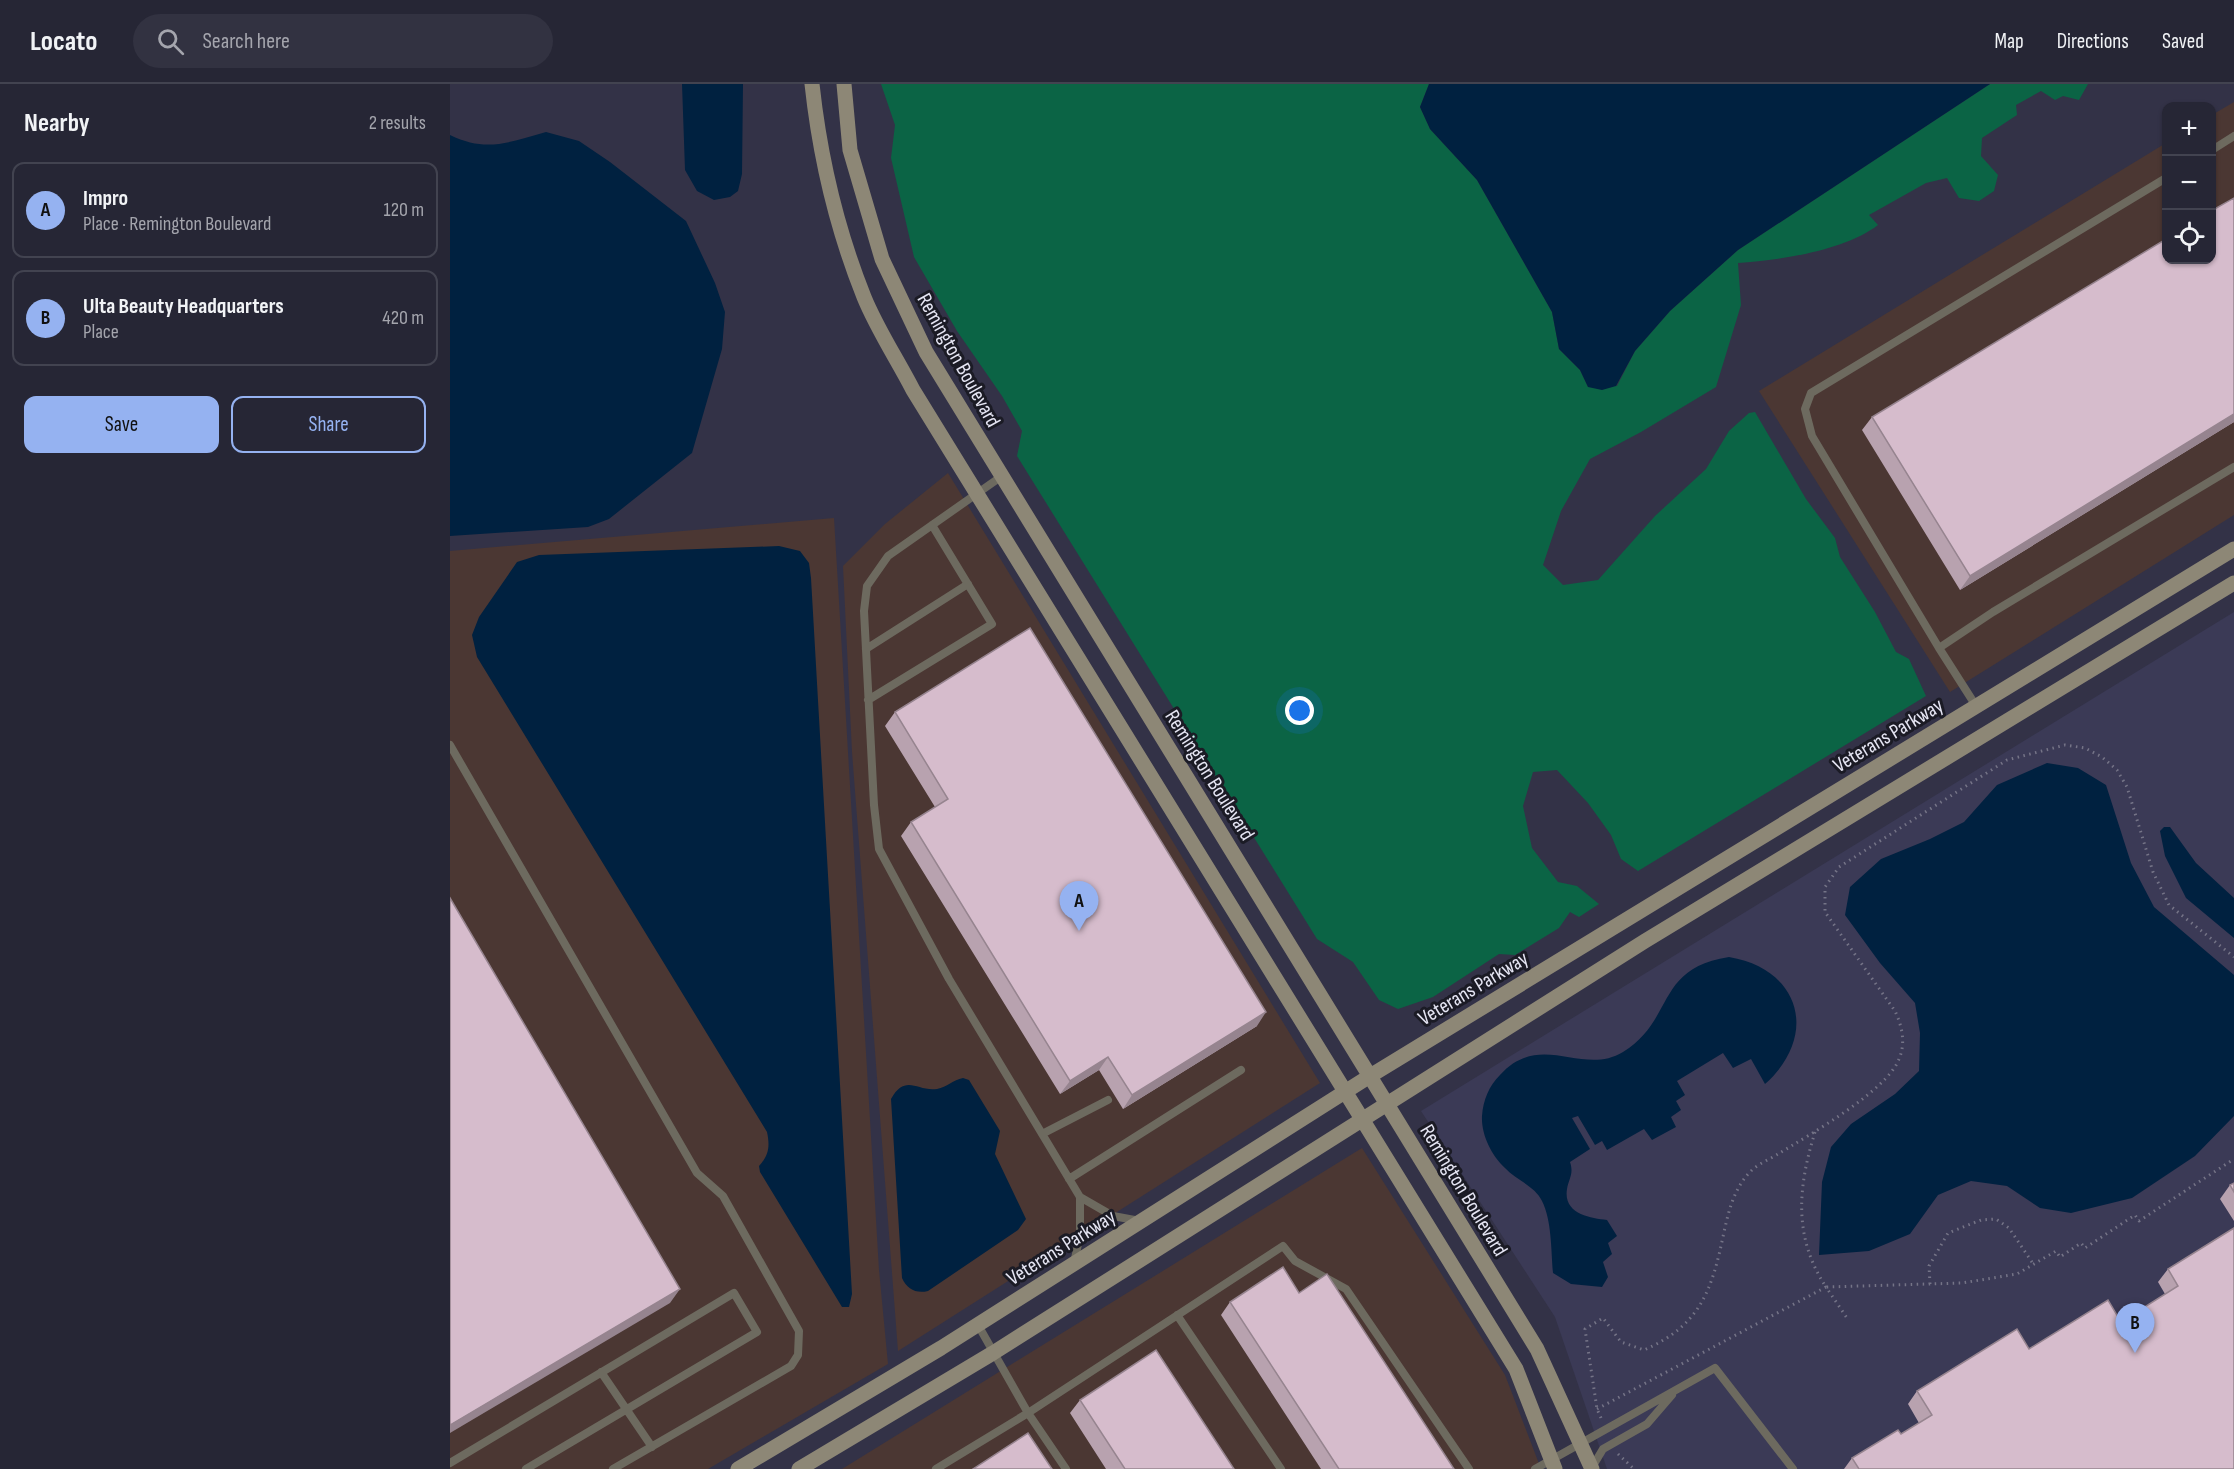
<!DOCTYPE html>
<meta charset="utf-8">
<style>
:root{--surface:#262635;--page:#323241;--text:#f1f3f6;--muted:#a4a5ad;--line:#424350;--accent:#95b2f1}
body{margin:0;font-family:"Sofia Sans Condensed",sans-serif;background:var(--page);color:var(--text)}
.controls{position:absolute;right:18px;top:18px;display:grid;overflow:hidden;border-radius:12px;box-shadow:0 2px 4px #0004}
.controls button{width:54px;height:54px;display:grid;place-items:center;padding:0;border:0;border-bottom:2px solid var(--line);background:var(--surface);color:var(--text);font:30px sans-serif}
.you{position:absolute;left:850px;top:627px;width:21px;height:21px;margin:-15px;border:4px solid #fff;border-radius:50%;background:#1a73e8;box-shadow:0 0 0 9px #1a73e833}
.badge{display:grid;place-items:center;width:39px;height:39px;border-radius:50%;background:var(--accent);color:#111;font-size:20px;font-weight:700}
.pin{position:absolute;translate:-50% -50px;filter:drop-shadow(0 2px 3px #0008)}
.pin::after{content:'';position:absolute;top:32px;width:21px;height:18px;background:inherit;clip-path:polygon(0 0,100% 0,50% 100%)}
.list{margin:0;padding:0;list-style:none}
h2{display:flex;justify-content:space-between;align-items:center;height:78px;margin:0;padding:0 24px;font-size:26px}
h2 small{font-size:20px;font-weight:400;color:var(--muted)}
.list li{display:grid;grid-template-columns:39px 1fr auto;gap:18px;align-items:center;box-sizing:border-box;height:96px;margin:0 12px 12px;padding:0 12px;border:2px solid var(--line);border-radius:12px}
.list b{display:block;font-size:22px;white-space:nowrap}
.list p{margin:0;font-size:20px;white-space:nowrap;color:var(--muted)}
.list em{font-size:20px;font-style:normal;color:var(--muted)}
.actions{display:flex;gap:12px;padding:18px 24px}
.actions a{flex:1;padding:14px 0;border:2px solid var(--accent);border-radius:12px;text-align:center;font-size:21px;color:var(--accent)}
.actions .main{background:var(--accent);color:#111}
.icon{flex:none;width:33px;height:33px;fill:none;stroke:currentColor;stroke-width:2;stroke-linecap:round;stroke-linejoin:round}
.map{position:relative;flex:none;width:1784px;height:1385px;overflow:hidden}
header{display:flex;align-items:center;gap:36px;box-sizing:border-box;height:84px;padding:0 30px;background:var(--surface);border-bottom:2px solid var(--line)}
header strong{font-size:28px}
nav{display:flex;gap:33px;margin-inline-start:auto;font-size:21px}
.search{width:420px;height:54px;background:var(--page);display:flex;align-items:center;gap:15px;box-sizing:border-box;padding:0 21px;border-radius:33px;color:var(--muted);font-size:22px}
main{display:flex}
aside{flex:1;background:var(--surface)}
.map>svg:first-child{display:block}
.built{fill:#3b3a56}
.industrial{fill:#4b3733}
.green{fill:#0b6445}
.water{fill:#002140}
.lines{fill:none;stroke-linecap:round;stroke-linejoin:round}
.path{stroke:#757487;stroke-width:3;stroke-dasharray:1.5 4.5;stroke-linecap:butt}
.lane{stroke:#6d6a5f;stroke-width:8}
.secondary{stroke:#8d8776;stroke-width:15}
.wall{fill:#b8a2af}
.shaded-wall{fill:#96848f}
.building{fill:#d6bccc;stroke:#96848f;stroke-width:1.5}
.labels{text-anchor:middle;stroke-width:6;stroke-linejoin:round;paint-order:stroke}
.street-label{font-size:21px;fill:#e5e5f3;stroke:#1b1b25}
</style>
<header>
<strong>Locato</strong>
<div class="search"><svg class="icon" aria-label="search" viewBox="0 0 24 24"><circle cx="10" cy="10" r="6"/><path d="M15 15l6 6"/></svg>Search here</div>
<nav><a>Map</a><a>Directions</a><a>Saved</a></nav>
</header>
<main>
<aside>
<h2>Nearby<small>2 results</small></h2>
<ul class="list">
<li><span class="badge">A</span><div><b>Impro</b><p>Place · Remington Boulevard</p></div><em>120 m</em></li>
<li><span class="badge">B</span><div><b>Ulta Beauty Headquarters</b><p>Place</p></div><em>420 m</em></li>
</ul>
<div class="actions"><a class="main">Save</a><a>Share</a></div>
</aside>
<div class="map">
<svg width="1784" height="1385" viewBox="0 0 1784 1385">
<rect width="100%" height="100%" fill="#333247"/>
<path class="built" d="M1784,528v857h-627l-52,-152 -134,-206z"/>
<path class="industrial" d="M1784,18v413l-284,177 -191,-301 407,-248v117h46v-145z
M498,389l372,610 -422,268 -46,-599 -9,-186 42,-42z
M384,434l45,752 9,94 -180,105h-258v-918z
M912,1064l143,227 36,94h-699z"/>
<path class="green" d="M431,0h548l-9,23 10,22 47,51 75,132 7,37 21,21 8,17 29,-1 18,-35 35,-40 68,-61 252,-166h98l-9,16 -16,-4 -8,4 -14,-9 -25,14 1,10 -35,23 -1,18 17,19 -4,16 -15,10 -20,-3 -12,-20 -21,5 -57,32 9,10c-34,26 -98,35 -140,38l3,42 -25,82 -75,45 -51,27 -29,52 -18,54 20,20 35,-5 57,-64 51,-47 23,-38 20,-18 6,-1 51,87 29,39 5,19 35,55 21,40 13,7 17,37 -288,175 -17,-12 -10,-24 -23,-32 -31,-33 -24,2 -10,34 9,42 26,34 19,4 22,18 -20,13 -9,-5 -11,16 -44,27 -16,-1 -66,43 -35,12 -19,-9 -26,-38 -36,-23 -300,-483 5,-25 -20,-35 -45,-65 -43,-74 -23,-99 4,-33z"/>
<path class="water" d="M232,0h61l-1,90 -4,17 -8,6 -16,3 -17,-9 -12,-21z
M979,0h561l-252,166 -68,61 -35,40 -19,35 -14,4 -14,-3 -8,-17 -21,-21 -7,-37 -75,-132 -47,-51 -10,-22z
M96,48l33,9 31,21 76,59 29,62 10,29 -3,37 -30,104 -83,66 -21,8 -138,9v-401c37,18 59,7 96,-3z
M329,462l21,5 9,12 2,15 41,716 -3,13h-7l-82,-135 -1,-6c10,-11 11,-20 8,-34l-290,-475 -5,-22 7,-18 38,-55 22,-7z
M1597,679l31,5 28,17 25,78 23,44 80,68v141l-39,40 -63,42 -61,15 -31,-5 -33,-22 -36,-5 -33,14 -28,39 -41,17 -50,4 3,-73 9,-35 20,-23 44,-30 24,-23 1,-38 -5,-30 -35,-40 -35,-48 5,-28 31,-28 49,-20 34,-17 33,-37z
M1714,743h6l26,36 38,35v40l-48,-40 -21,-42 -5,-25z
M1279,873c72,12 90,79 36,127l-14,-25 -18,9 -10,-15 -46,28 8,14 -9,6 5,9 -10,7 5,10 -24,13 -8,-11 -37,21 -5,-9 -7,4 -17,-29 -6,2 18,31 -20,13c4,12 -1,16 -3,27 -4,25 23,29 40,31l10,16 -9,7 4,11 -9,8 5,15 -6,10 -31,-3 -18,-11c-2,-22 -1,-52 -11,-72 -7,-15 -26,-21 -37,-33 -14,-13 -24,-34 -23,-52 1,-16 7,-30 18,-41 41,-45 82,2 123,-23 52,-32 32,-84 106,-95z
M513,994l6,2 31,51 -5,23 31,65 -8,11 -90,61c-12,3 -21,-2 -26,-13l-11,-179c15,-26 26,-7 46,-10 10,-2 16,-9 26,-11z"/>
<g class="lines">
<path class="path" d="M1365,1048c-17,55 -22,105 11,155l136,-4 55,-9 39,-23 4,6 21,-14 4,5 50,-33 4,6 95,-62
M1480,1200l-1,-18 19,-33 33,-13 15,-1 13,9 25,37
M1147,1325l229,-122 21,31
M1151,1334l-4,-9 -12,-80 18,-11 18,24 23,8c57,-25 68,-60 80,-118 5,-22 10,-44 27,-61 7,-7 19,-12 27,-17 31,-19 109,-63 121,-95 7,-16 3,-33 -4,-48l-70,-99v-25l14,-20 168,-107 58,-15 20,3 17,9 15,13 10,17 26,85 16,33 65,52
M1168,1370l16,15"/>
<path class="lane" d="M1762,66l22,-14
M552,392l-114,80 -21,30 -3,25 10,194 5,44 70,130 131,218
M1489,564l-127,-212 -7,-27 6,-16 355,-215
M416,565l102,-65
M418,616l124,-76 -60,-99
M1526,622l-37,-58 54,-36 241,-145
M0,661l247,428 26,23 76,135 -1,24 -7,11 -178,103
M592,1050l66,-34
M619,1095l172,-109
M624,1179l6,-28v-38l33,19 27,5
M727,1231l104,154
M528,1241l50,88 38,56
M151,1288l51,75
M0,1379l284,-170 23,39 -231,137
M486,1385l92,-56 255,-167 12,15 51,28 123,180
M1085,1385l180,-101 78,101
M1141,1385l12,-20 44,-25 25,-29"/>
<path class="secondary" d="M362,0c8,74 24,143 52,213 13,32 33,62 49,93l603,979 39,100
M394,0l6,66 32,109 44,93 611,997 55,120
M288,1385l203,-121 429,-272 864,-527
M349,1385l194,-116 652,-412 589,-358"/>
</g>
<path class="wall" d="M1422,333l362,5 -274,168 -98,-160z
M445,628l362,314 -134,83 -24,-39 -39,24 -159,-258 10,-14 24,-15 -50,-81z
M1784,1099v38l-14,-22 10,-14z
M1784,1144v241h-390l8,-11 49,-24 18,-11 -11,-19 9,-13 112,-42 92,-27 44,-28 -7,-12 10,-13z
M849,1209l155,176h-133l-100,-154 9,-13z
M630,1316l154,69h-128l-36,-56z"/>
<path class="shaded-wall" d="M1784,330v8l-274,168 10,-14z
M816,928l-9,14 -134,83 9,-14z
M658,973l-9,13 -39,24 10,-13z
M230,1205l-10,14 -220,130v-8z"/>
<path class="building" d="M1784,114v216l-264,162 -98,-159 294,-178v21h45v-49z
M580,544l236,384 -134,83 -24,-38 -38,24 -159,-259 37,-23 -53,-87z
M0,814l230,391 -230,136z
M1784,1099v9l-4,-7z
M1784,1144v241h-375l-7,-11 46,-28 3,4 31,-19 -15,-24 100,-62 12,20 79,-49 13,22 57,-36 -10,-17z
M833,1183l16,26 28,-19 127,195h-115l-109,-167z
M706,1266l78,119h-109l-45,-69z
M578,1349l24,36h-79z"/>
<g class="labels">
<g class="street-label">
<text transform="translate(509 276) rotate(61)" y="7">Remington Boulevard</text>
<text transform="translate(1438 651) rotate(-31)" y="7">Veterans Parkway</text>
<text transform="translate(760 691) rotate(58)" y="7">Remington Boulevard</text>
<text transform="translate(1023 904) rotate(-31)" y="7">Veterans Parkway</text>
<text transform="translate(1014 1106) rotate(59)" y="7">Remington Boulevard</text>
<text transform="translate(611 1163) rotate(-32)" y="7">Veterans Parkway</text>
</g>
</g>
</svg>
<div class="controls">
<button>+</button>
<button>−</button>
<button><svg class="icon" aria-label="locate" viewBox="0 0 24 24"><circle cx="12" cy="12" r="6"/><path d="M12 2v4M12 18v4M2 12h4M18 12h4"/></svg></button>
</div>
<div class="you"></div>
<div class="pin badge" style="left:629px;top:847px">A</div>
<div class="pin badge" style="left:1685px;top:1269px">B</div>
</div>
</main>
